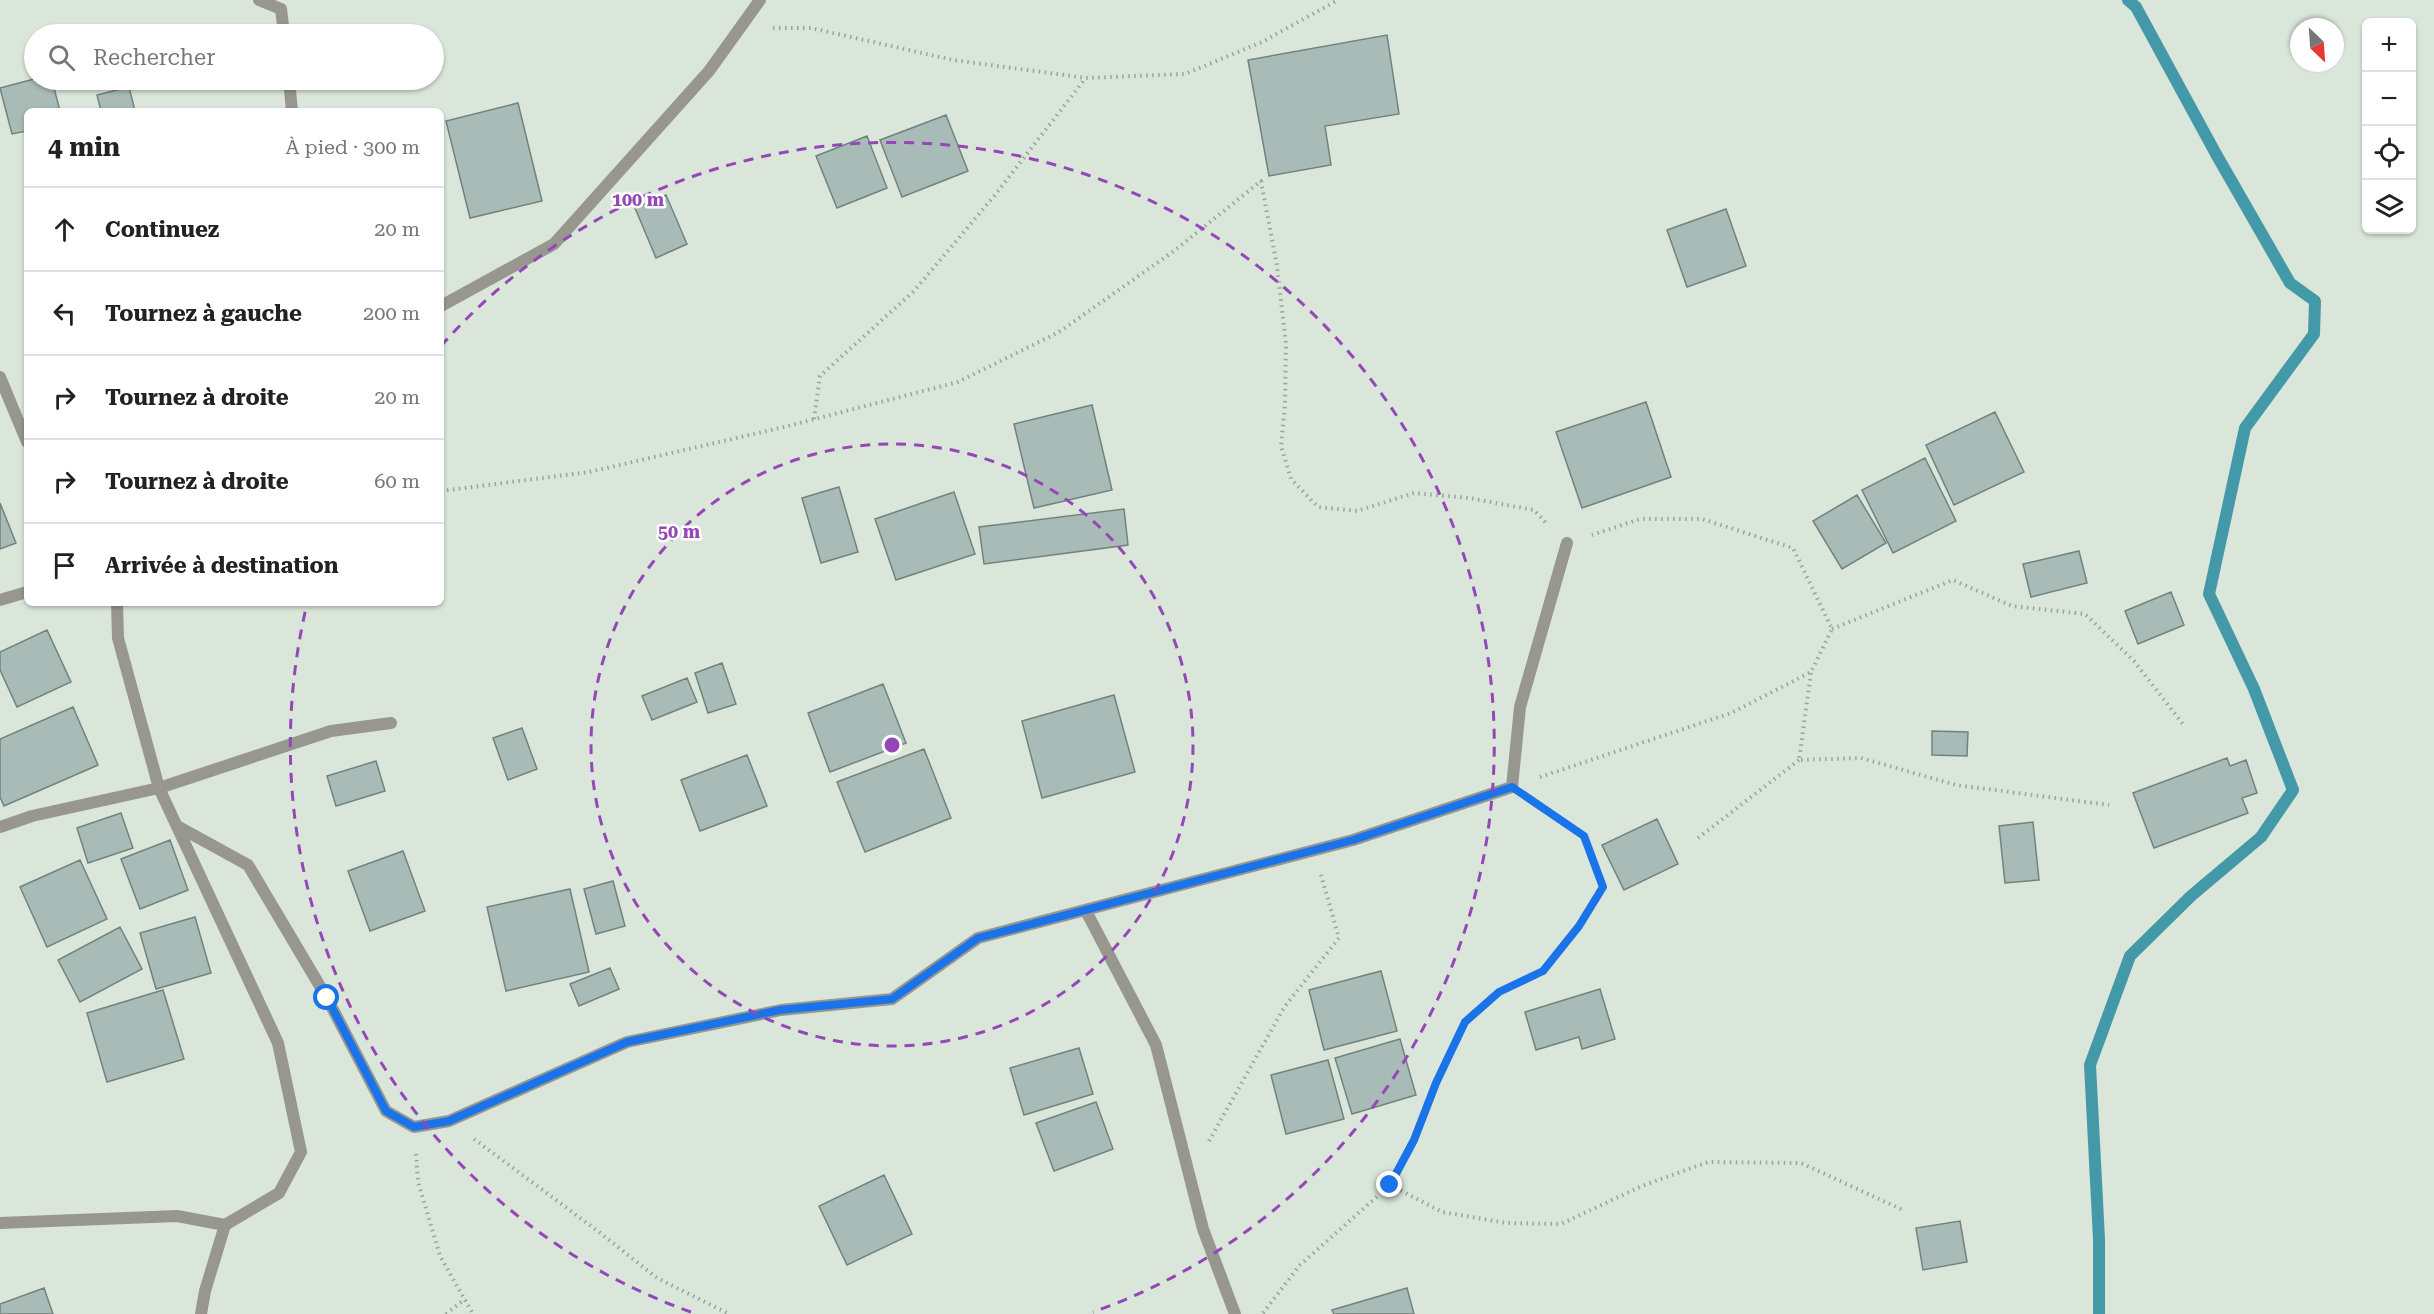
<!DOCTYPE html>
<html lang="fr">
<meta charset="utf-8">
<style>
:root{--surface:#fff;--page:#f2f2f2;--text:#222;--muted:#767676;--line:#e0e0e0}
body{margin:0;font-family:"Roboto Serif",serif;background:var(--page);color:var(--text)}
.controls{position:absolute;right:18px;top:18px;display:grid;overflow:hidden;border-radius:9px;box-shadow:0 2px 4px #0004}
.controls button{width:54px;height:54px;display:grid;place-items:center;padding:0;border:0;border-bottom:2px solid var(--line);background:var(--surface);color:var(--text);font:30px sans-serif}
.compass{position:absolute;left:2290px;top:18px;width:54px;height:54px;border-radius:50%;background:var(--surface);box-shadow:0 2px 4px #0004;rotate:155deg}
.stop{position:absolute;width:18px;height:18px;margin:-14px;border:4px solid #1a73e8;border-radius:50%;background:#fff}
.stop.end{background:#1a73e8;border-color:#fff;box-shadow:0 2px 6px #0008}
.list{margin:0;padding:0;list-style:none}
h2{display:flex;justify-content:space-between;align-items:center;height:78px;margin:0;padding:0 24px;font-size:26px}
h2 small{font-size:20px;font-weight:400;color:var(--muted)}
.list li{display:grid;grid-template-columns:39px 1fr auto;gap:18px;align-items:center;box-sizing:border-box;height:84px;padding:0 24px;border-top:2px solid var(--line)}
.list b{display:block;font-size:22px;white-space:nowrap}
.list em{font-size:20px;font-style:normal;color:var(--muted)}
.icon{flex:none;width:33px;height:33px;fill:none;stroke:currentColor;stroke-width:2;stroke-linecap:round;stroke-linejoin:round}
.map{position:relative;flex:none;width:2434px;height:1314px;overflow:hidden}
.search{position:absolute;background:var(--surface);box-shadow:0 2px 4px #0004;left:24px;top:24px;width:420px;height:66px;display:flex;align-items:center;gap:15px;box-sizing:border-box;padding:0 21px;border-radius:33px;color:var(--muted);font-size:22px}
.panel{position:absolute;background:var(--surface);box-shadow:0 2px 4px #0004;left:24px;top:108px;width:420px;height:498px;border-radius:9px}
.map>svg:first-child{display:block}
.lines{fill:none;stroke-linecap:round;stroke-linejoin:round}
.stream{stroke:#4499a9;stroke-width:12}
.building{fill:#a9bbb6;stroke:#71837e;stroke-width:1.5}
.path{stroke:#9aa399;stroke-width:4;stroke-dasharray:1.5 4.5;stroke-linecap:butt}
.service{stroke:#979790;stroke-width:12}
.minor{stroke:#979790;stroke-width:12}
.route{stroke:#1a73e8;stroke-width:8}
.ring{fill:none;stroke:#9547b7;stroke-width:3;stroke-dasharray:10 8}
.centre{fill:#9547b7;stroke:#fff;stroke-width:3}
.ring-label{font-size:18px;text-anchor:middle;font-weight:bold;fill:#9547b7;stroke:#fff;stroke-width:5;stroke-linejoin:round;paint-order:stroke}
</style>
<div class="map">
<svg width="2434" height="1314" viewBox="0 0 2434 1314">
<rect width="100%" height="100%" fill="#dae6d9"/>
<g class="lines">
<path class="stream" d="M2099,1314v-75l-9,-174 40,-109 61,-60 70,-59 32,-47 -39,-101 -45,-95 36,-166 69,-94 1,-33 -25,-18 -74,-129 -80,-147 -8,-7"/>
</g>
<path class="building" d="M1387,35l12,79 -74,12 6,39 -62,11 -21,-116z
M34,79l18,1 8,31h-33v20l-15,3 -12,-46z
M129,87l6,24h-34l-4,-16z
M518,103l24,98 -72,17 -24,-97z
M946,115l22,56 -66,26 -22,-57z
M867,136l20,52 -50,20 -21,-52z
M666,195l21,49 -31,14 -21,-50z
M1726,209l20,57 -59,21 -20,-57z
M1646,402l25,75 -89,31 -26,-76z
M1092,405l20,85 -78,18 -20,-84z
M1995,412l29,60 -70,33 -28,-60z
M1925,458l31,63 -63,32 -31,-63z
M839,487l19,65 -37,11 -19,-65z
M954,492l21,62 -79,26 -21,-61z
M1857,495l29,48 -44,26 -29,-48z
M0,503l16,40 -16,6z
M1124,509l4,36 -144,19 -5,-37z
M2079,551l8,32 -56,14 -8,-33z
M2171,592l13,33 -46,19 -13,-33z
M47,630l24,52 -54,25 -17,-37v-18z
M722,663l14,41 -28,9 -13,-40z
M687,678l10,24 -45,18 -10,-24z
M883,684l23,59 -76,29 -22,-59z
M1114,695l21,77 -93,26 -20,-77z
M73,707l25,58 -94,41 -4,-9v-58z
M522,728l15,41 -29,11 -15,-42z
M1932,731l36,1 -1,24 -35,-1z
M924,749l27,69 -86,34 -28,-70z
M747,755l20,51 -67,25 -19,-51z
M2227,758l3,8 16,-6 11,33 -15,5 6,15 -94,35 -21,-55z
M376,761l9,30 -49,15 -9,-30z
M121,813l12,35 -45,15 -11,-35z
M1657,819l21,45 -54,26 -22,-45z
M2033,822l6,58 -34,3 -6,-57z
M170,840l18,50 -48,19 -19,-50z
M403,851l22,60 -55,20 -22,-60z
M80,860l27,59 -60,28 -27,-60z
M613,881l12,45 -29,8 -12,-45z
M570,889l19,83 -83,19 -19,-84z
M195,917l16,56 -55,16 -16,-56z
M120,927l22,42 -62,33 -22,-42z
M610,968l9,21 -40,17 -9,-22z
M1381,971l16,60 -73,19 -15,-60z
M1600,989l15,50 -33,10 -3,-12 -43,13 -11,-38z
M163,990l21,69 -77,23 -20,-69z
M1400,1039l16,56 -64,19 -17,-56z
M1079,1048l14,46 -69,21 -14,-47z
M1328,1060l16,59 -58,15 -15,-59z
M1096,1102l17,47 -59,22 -18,-48z
M884,1175l28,59 -65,31 -28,-59z
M1960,1221l7,41 -44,8 -7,-42z
M44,1288l9,26h-53v-10z
M1407,1288l7,26h-80l-2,-4z"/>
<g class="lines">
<path class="path" d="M773,28h38l142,32 133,18 99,-4 77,-32 76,-42
M814,419l6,-43 94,-85 81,-96 90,-116
M441,491l148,-19 195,-45 174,-45 101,-50 115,-81 87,-70 16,85 9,78 -1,60 -4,42 10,33 27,28 39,4 57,-18 55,5 65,12 14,15
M1832,629l121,-49 59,26 73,8 49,47 51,66
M1811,673l-12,87 62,-2 95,27 153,20
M1540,777l191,-64 80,-41 21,-43 -39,-81 -91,-29h-62l-48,16
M1698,838l101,-78
M474,1139l125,93 58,46 72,36
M1209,1141l76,-135 54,-68 -18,-63
M416,1154l2,28 22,74 33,58
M1390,1185l52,27 65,11 54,1 81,-38 66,-24 93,1 104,48
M1263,1313l37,-48 90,-80 24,-45 22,-57 29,-61 34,-30 44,-21 36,-45 24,-39 -19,-52 -52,-35
M446,1314l19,-15"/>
<path class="service" d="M259,0l22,9 3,25
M289,80l3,31
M0,377l27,65
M159,788l172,-57 60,-8"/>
<path class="minor" d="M441,306l113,-62 155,-173 51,-71
M0,600l27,-8
M177,826l71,39 79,133 59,113 28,16 35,-6 178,-79 154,-32 111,-11 86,-61 375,-98 159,-53 8,-80 47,-164
M0,827l32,-11 127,-28
M1086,911l70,134 47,184 32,85
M0,1223l177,-7 48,9 54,-32 22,-41 -23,-109 -119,-255 -41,-150 -1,-35
M201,1314l4,-23 20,-66"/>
</g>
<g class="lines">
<path class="route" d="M327,998l59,113 28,16 35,-6 178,-79 153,-32 112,-11 86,-61 375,-98 159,-53 72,49 19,51 -24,39 -36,45 -44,21 -34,30 -29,61 -22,57 -24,45"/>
</g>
<g class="ring">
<circle cx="892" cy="745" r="301"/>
<path d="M691 1312A602 602 0 0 1 307 604M441 346A602 602 0 1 1 1093 1312"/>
</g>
<circle cx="892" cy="745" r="9" class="centre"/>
<g class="ring-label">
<text x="638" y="206">100 m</text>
<text x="679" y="538">50 m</text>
</g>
</svg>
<div class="controls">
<button>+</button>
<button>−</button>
<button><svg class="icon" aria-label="locate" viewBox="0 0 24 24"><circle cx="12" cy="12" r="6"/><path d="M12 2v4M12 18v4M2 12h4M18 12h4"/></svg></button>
<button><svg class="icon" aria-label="layers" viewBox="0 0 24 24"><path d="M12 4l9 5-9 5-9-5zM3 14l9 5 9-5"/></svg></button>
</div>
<svg class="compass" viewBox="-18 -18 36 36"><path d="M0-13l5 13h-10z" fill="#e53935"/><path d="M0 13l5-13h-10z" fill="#767676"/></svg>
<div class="stop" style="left:327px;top:998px"></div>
<div class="stop end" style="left:1390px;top:1185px"></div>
<div class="search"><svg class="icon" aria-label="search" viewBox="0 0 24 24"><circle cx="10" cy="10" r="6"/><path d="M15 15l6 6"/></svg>Rechercher</div>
<section class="panel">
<h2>4 min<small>À pied · 300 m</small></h2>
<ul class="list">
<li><svg class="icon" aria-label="ahead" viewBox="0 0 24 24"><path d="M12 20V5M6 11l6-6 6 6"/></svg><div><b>Continuez</b></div><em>20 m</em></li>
<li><svg class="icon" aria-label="left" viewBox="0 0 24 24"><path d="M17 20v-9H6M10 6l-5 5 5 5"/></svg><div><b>Tournez à gauche</b></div><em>200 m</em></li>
<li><svg class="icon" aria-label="right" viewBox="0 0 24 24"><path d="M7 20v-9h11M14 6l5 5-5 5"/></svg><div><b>Tournez à droite</b></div><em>20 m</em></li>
<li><svg class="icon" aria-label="right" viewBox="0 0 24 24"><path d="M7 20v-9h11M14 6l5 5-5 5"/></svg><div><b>Tournez à droite</b></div><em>60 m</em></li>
<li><svg class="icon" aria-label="arrive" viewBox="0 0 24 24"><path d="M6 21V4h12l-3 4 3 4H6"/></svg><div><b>Arrivée à destination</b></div></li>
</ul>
</section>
</div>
